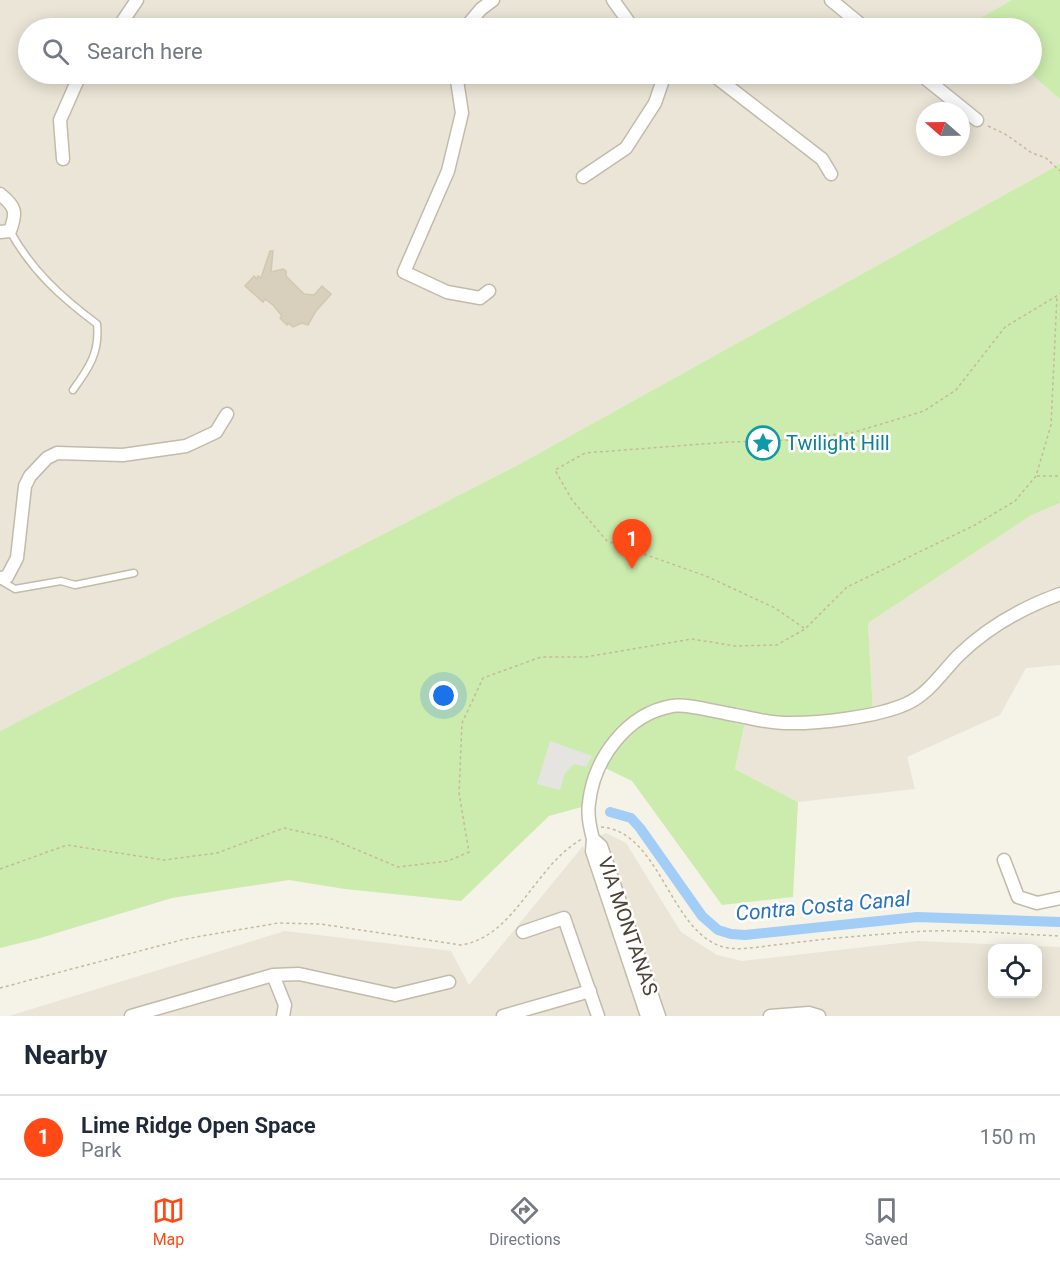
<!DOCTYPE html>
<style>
:root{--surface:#fff;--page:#f6f6f7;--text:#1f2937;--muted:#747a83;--line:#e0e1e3;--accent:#ff4a16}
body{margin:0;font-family:Roboto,sans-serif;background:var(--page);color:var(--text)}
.controls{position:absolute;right:18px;bottom:18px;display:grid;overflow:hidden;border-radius:12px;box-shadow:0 3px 15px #0003}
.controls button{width:54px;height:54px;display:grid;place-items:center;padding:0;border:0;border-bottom:2px solid var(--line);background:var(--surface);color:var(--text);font:30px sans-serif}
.compass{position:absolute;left:916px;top:102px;width:54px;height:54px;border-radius:50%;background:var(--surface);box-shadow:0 3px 15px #0003;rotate:290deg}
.you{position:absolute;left:444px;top:696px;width:21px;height:21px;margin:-15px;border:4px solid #fff;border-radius:50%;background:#1a73e8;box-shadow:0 0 0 9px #1a73e833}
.badge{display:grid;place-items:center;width:39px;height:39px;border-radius:50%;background:var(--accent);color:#fff;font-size:20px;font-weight:700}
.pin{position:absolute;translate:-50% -50px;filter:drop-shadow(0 2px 3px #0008)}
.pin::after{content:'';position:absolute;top:32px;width:21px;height:18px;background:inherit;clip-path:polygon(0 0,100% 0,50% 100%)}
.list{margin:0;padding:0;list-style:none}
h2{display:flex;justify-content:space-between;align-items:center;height:78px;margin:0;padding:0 24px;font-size:26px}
h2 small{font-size:20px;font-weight:400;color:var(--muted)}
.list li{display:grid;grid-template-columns:39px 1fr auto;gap:18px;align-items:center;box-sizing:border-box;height:84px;padding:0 24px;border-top:2px solid var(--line)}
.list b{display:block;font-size:22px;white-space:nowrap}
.list p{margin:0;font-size:20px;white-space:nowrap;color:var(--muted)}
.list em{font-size:20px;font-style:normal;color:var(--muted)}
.icon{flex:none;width:33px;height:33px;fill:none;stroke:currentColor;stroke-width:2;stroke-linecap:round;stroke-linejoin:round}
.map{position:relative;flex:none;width:1060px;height:1016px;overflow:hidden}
.search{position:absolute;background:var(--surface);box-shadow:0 3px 15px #0003;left:18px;right:18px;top:18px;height:66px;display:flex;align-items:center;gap:15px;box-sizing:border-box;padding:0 21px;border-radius:33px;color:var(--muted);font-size:22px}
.sheet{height:162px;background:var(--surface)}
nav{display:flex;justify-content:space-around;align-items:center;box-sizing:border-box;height:84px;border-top:2px solid var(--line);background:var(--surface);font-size:16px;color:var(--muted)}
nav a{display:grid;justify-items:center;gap:3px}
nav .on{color:var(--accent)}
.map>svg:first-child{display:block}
.residential{fill:#eae5d6;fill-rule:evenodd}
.green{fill:#ccecae}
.parking{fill:#e6e4e0}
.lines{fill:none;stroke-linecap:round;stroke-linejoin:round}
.canal{stroke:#a1cdf6;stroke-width:10}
.building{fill:#d8cfbd;stroke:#d3c8af;stroke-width:1.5}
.lane-casing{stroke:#c2bbaa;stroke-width:9}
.street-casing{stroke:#c2bbaa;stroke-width:15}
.path{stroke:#c5b99a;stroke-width:1.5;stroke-dasharray:3 3;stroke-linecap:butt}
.lane{stroke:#fff;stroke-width:6}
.street{stroke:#fff;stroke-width:12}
.labels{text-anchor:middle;stroke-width:5;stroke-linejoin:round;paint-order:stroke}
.culture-label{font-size:20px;fill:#0d838f;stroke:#fff;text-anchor:start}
.street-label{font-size:20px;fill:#4a4336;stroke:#fff}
.water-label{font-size:21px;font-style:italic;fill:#2673bf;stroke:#fff}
</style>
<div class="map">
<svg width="1060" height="1016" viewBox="0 0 1060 1016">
<rect width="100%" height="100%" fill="#f5f2e8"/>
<path class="residential" d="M0,0h1012l-39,22 7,6h-952v46h1003l29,25v65l-544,302 -516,265zM925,111h36v36h-36z
M1060,503v162l-34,3 -26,47 -93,42 8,32 -117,13 -63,-33 11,-52 127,-4 -5,-90 162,-107z
M606,833l20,10 55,89 36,23 25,6 176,-20 142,6v69h-401l-66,-177zM992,948h46v46h-46z
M583,846l59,170h-633l276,-85 166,20 18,34z"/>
<path class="green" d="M1012,0h48v99l-29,-25 1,-46h-52l-7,-6z
M1060,164v339l-30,13 -162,107 5,90 -55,9 -72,-5 -11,52 63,33 -5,95 -71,8 -90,-124 -31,-15 -12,39 -40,11 -88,85 -116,-12 -56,-9 -117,18 -135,41 -37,9v-217l516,-265z"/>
<path class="parking" d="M550,741l42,15 -6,11 -12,-3 -9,9 -5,17 -23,-6z"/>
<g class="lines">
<path class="canal" d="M610,812l21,6 9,10 62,88 16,14 13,4 14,1 172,-18 143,5"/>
</g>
<path class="building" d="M270,251h3l-2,21 12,-3 3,2v5l18,18 10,1 8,-9 9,8 -15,17 -8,14 -6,-2 -9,4 -5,-4 -1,2 -7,-7 2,-2 -9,-11 -8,-6 -2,3 -18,-16 9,-10 3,3 1,-3 3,2z"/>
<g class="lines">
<g class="lane-casing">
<path id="lane" d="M10,231c22,40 51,66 87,93 3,28 -8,44 -24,66
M0,580l15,9 46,-8 14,4 59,-12"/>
</g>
<g class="street-casing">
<path id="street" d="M613,0l20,28
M831,0l34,28
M118,28l19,-28
M465,28l16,-19 12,-9
M456,74l6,39 -14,58 -44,101 43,20 33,6 9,-7
M712,74l110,85 9,15
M920,74l57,46
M63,159l-3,-39 19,-43 4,-3
M583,177l43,-29 29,-45 10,-29
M0,194c16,13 17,18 10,37l-10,1
M0,578l7,-1 10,-19 8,-72 5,-10 17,-18 10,-5 66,2 63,-9 30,-14 11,-18
M593,839c-3,-11 -6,-24 -4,-36 5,-45 38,-89 83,-97 14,-3 48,7 63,9 16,3 33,8 50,8 32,1 92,-6 121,-19 23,-10 36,-32 53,-49 28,-27 65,-48 101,-61
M1004,860l14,37 19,6 23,-5
M523,932l41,-14 34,98
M273,975l12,30 -2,11
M131,1016l142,-41 26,-1 96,21 54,-13
M503,1016l87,-25
M647,1016l-55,-165 1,-12 8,7 58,170
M770,1016l39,-3 10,3"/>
</g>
<path class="path" d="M988,126l17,8 27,19 14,5 14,13
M1037,476h23
M804,628l-29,-20 -69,-32 -99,-35 -35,-41 -17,-30 30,-17 144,-11 64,-2 62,-8 69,-21 32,-21 49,-63 55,-33
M601,827c61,4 69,111 127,121 15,2 31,-1 46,-3 28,-3 57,-7 86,-9 22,-2 45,-4 68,-5 44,-1 88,3 132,5
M0,869l67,-24 97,15 53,-7 67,-25 45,10 69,29 50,-6 21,-9 -10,-59 3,-70 21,-45 58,-21h45l106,-18 43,7 42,-1 28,-16 42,-42 128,-62 40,-24 21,-25 15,-51 6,-130
M0,988l185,-49 93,-16 42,1 141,21c54,-8 74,-80 121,-106"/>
<use href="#lane" class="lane"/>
<use href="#street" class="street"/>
</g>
<defs>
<g id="sight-ring" transform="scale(1.725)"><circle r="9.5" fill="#fff" stroke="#0f9aa8" stroke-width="1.5"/><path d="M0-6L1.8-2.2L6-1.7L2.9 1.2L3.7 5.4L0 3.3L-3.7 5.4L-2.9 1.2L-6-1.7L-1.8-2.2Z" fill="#0f9aa8"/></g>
</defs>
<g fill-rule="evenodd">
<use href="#sight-ring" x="763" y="443"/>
</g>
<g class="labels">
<g class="culture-label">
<text x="786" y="450">Twilight Hill</text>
</g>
<g class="street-label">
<text transform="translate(628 926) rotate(71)" y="7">VIA MONTANAS</text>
</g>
<g class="water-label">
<text transform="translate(823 906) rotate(-5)" y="7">Contra Costa Canal</text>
</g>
</g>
</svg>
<div class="controls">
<button><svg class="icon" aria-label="locate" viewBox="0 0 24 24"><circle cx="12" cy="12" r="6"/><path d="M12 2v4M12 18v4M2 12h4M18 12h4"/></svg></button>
</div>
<svg class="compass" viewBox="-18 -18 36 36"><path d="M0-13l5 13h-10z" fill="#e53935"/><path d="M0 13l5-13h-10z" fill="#747a83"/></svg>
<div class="you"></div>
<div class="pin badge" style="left:632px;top:569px">1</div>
<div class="search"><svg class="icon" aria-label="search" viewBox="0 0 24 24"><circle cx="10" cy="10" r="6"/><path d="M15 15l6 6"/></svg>Search here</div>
</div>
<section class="sheet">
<h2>Nearby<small></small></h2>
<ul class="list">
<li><span class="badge">1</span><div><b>Lime Ridge Open Space</b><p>Park</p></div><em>150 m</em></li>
</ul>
</section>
<nav>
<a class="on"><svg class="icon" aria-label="map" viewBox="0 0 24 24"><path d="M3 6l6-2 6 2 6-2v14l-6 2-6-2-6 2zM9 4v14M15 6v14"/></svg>Map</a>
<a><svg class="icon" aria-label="directions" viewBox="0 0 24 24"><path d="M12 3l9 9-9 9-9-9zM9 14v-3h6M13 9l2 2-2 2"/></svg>Directions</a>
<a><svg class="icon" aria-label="saved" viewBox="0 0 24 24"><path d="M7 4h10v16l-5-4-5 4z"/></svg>Saved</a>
</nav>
